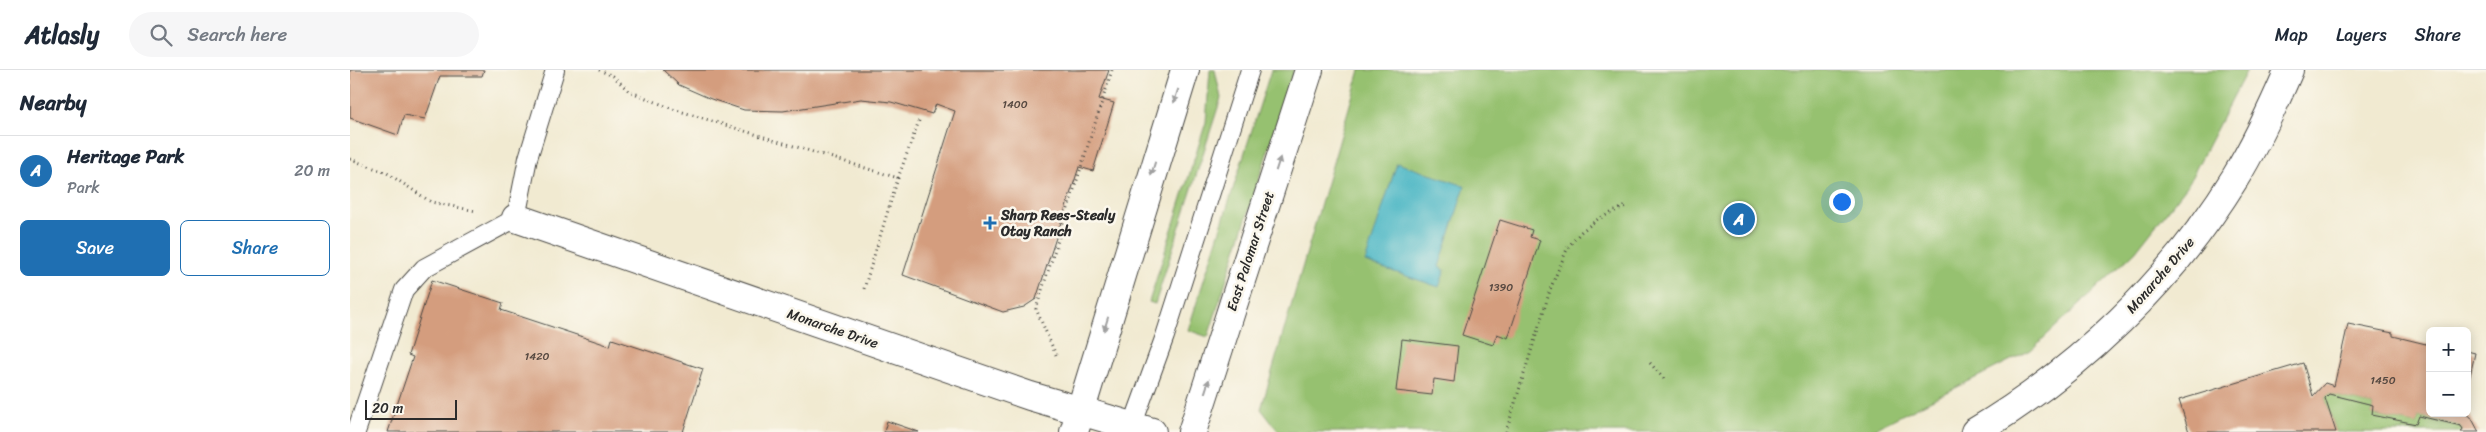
<!DOCTYPE html>
<meta charset="utf-8">
<style>
:root{--surface:#fff;--page:#f6f6f7;--text:#1f2937;--muted:#747a83;--line:#e0e1e3;--accent:#1f6fb2}
body{margin:0;font-family:Sriracha,sans-serif;background:var(--page);color:var(--text)}
.controls{position:absolute;right:15px;bottom:15px;display:grid;overflow:hidden;border-radius:8px;box-shadow:0 2px 12px #0003}
.controls button{width:45px;height:45px;display:grid;place-items:center;padding:0;border:0;border-bottom:1px solid var(--line);background:var(--surface);color:var(--text);font:25px sans-serif}
.scale{position:absolute;left:15px;bottom:12px;width:92px;box-sizing:border-box;padding-left:5px;border:2px solid #2b2b2b;border-top:0;font-size:14px;line-height:18px;white-space:nowrap;color:#2b2b2b;-webkit-text-stroke:4px #fbf7ec;paint-order:stroke}
.you{position:absolute;left:1491px;top:131px;width:18px;height:18px;margin:-12px;border:4px solid #fff;border-radius:50%;background:#1a73e8;box-shadow:0 0 0 8px #1a73e833}
.badge{display:grid;place-items:center;width:32px;height:32px;border-radius:50%;background:var(--accent);color:#fff;font-size:16px;font-weight:700}
.pin{position:absolute;translate:-50% -50%;border:2px solid #fff;box-shadow:0 1px 5px #0006}
.list{margin:0;padding:0;list-style:none}
h2{display:flex;justify-content:space-between;align-items:center;height:65px;margin:0;padding:0 20px;font-size:21px}
h2 small{font-size:16px;font-weight:400;color:var(--muted)}
.list li{display:grid;grid-template-columns:32px 1fr auto;gap:15px;align-items:center;box-sizing:border-box;height:70px;padding:0 20px;border-top:1px solid var(--line)}
.list b{display:block;font-size:19px;white-space:nowrap}
.list p{margin:0;font-size:16px;white-space:nowrap;color:var(--muted)}
.list em{font-size:16px;font-style:normal;color:var(--muted)}
.actions{display:flex;gap:10px;padding:15px 20px}
.actions a{flex:1;padding:11px 0;border:1px solid var(--accent);border-radius:8px;text-align:center;font-size:18px;color:var(--accent)}
.actions .main{background:var(--accent);color:#fff}
.icon{flex:none;width:28px;height:28px;fill:none;stroke:currentColor;stroke-width:2;stroke-linecap:round;stroke-linejoin:round}
.map{position:relative;flex:none;width:2136px;height:362px;overflow:hidden}
header{display:flex;align-items:center;gap:30px;box-sizing:border-box;height:70px;padding:0 25px;background:var(--surface);border-bottom:1px solid var(--line)}
header strong{font-size:24px}
nav{display:flex;gap:28px;margin-inline-start:auto;font-size:18px}
.search{width:350px;height:45px;background:var(--page);display:flex;align-items:center;gap:12px;box-sizing:border-box;padding:0 18px;border-radius:28px;color:var(--muted);font-size:19px}
main{display:flex}
aside{flex:1;background:var(--surface)}
.map>svg:first-child{display:block}
.green{fill:#96c16f;stroke:#60764d}
.water{fill:#49b6c4;stroke:#3a7078}
.building{fill:#d49d7e}
.lines{fill:none;stroke-linecap:round;stroke-linejoin:round}
.lane-casing{stroke:#494844;stroke-width:20}
.secondary-casing{stroke:#494844;stroke-width:30}
.path{stroke:#494844;stroke-width:3;stroke-dasharray:1 4;stroke-linecap:butt}
.lane{stroke:#fff;stroke-width:18}
.secondary{stroke:#fff;stroke-width:28}
.oneway{fill:#a0a0a0}
.poi-dot{fill:#1f6fb2;stroke:#fbf7ec;stroke-width:2}
.labels{text-anchor:middle;stroke-width:5;stroke-linejoin:round;paint-order:stroke}
.number-label{font-size:11px;fill:#554840}
.poi-label{font-size:14px;font-weight:bold;fill:#2b2b2b;stroke:#fbf7ec;text-anchor:start}
.street-label{font-size:14px;fill:#2b2b2b;stroke:#fbf7ec}
</style>
<header>
<strong>Atlasly</strong>
<div class="search"><svg class="icon" aria-label="search" viewBox="0 0 24 24"><circle cx="10" cy="10" r="6"/><path d="M15 15l6 6"/></svg>Search here</div>
<nav><a>Map</a><a>Layers</a><a>Share</a></nav>
</header>
<main>
<aside>
<h2>Nearby<small></small></h2>
<ul class="list">
<li><span class="badge">A</span><div><b>Heritage Park</b><p>Park</p></div><em>20 m</em></li>
</ul>
<div class="actions"><a class="main">Save</a><a>Share</a></div>
</aside>
<div class="map">
<svg width="2136" height="362" viewBox="0 0 2136 362">
<rect width="100%" height="100%" fill="#fbf7ec"/>
<filter id="ink" filterUnits="userSpaceOnUse"><feTurbulence type="fractalNoise" baseFrequency=".02" numOctaves="2"/><feDisplacementMap in="SourceGraphic" scale="10" xChannelSelector="R" yChannelSelector="G"/><feConvolveMatrix kernelMatrix="1 2 1 2 8 2 1 2 1" color-interpolation-filters="sRGB"/></filter>
<filter id="wash" filterUnits="userSpaceOnUse"><feTurbulence type="fractalNoise" baseFrequency=".0096" numOctaves="4" result="noise"/><feDisplacementMap in="SourceGraphic" scale="20" xChannelSelector="R" yChannelSelector="G"/><feGaussianBlur stdDeviation="1.12" result="paint"/><feColorMatrix in="noise" values="0 0 0 0 0 0 0 0 0 0 0 0 0 0 0 0 0 1.4 0 .05"/><feComposite in="paint" operator="in"/></filter>
<g filter="url(#wash)">
<rect width="100%" height="100%" fill="#f1ead1"/>
<path class="green" d="M860,0h5l6,28 -66,206 -6,-2 57,-180z
M921,0h23l-86,267 -20,-7z
M1010,0h887l-60,116 -52,66 -104,98 -163,82h-589l-18,-23z
M1979,324l44,11 -1,10 44,9 3,-8 42,10 2,3 -2,3h-125l-11,-34z"/>
<path class="water" d="M1047,93l68,23 -26,81 6,3 -6,17 -74,-25z"/>
<g id="blocks">
<path class="building" d="M0,0h134l-2,6h-42l-15,43 -21,-4 -6,20 -48,-17z
M313,0h446l-10,29 15,4 -21,68 -14,-4 -43,132 -12,8 -21,5 -100,-37 52,-164 -19,-7 -4,10 -41,-12 -30,-3 -78,12 -39,-1 -33,-11 -32,-14z
M1150,150l32,10 -2,7 10,3 -32,98 -11,-4 -4,11 -31,-10z
M82,210l71,23 -2,7 109,36 2,-7 91,30 -20,63h-295l25,-75 -5,-2z
M1998,254l45,9v3l37,9v68h32l9,4 8,15h-18l2,-3 -2,-3 -42,-10 -3,8 -44,-9 1,-10 -44,-11 -4,4 11,34h-147l-10,-32 124,-37 10,33 12,-13 9,3z
M1052,269l56,7 -4,36 -20,-3 -2,16 -36,-4z
M2117,281l8,2 -7,32h-1z
M537,351l32,11h-35z"/>
</g>
</g>
<g filter="url(#ink)">
<use href="#blocks" fill-opacity="0" stroke="#494844" stroke-width="1"/>
<g class="lines">
<g class="lane-casing">
<path id="lane" d="M6,362l48,-142 20,-22 92,-50 12,-60 27,-88
M780,362l35,-96 85,-266"/>
</g>
<g class="secondary-casing">
<path id="secondary" d="M166,148l514,178 122,36
M724,362l111,-362
M842,362l117,-362
M1625,362c104,-62 196,-150 260,-254 21,-34 38,-71 54,-108"/>
</g>
<path class="path" d="M249,0l14,6 16,15 44,18 225,69 -35,114
M0,89l37,14 44,29 45,9
M548,108l22,-60
M706,285l-20,-46 76,-239
M1300,293l16,18
M1156,362l45,-145 17,-40 13,-15 17,-13 28,-13"/>
<use href="#lane" class="lane"/>
<use href="#secondary" class="secondary"/>
</g>
<defs><path id="oneway-solid" d="M-6-.8H1V-3.2L6.5 0L1 3.2V.8H-6Z" transform="scale(1.25)"/></defs>
<g class="oneway">
<use href="#oneway-solid" transform="translate(826 26) rotate(108)"/>
<use href="#oneway-solid" transform="translate(928 94) rotate(-72)"/>
<use href="#oneway-solid" transform="translate(803 99) rotate(107)"/>
<use href="#oneway-solid" transform="translate(756 254) rotate(107)"/>
<use href="#oneway-solid" transform="translate(857 316) rotate(-72)"/>
</g>
</g>
<path class="poi-dot" d="M637.5 145.5h5v5h5v5h-5v5h-5v-5h-5v-5h5z"/>
<g class="labels">
<g class="number-label">
<text x="665" y="38">1400</text>
<text x="1151" y="221">1390</text>
<text x="187" y="290">1420</text>
<text x="2033" y="314">1450</text>
</g>
<g class="poi-label">
<text x="651" y="150">Sharp Rees-Stealy<tspan x="651" dy="16">Otay Ranch</tspan></text>
</g>
<g class="street-label">
<text transform="translate(900 181) rotate(-72)" y="5">East Palomar Street</text>
<text transform="translate(1810 205) rotate(-49)" y="5">Monarche Drive</text>
<text transform="translate(483 258) rotate(19)" y="5">Monarche Drive</text>
</g>
</g>
</svg>
<div class="controls">
<button>+</button>
<button>−</button>
</div>
<div class="scale">20 m</div>
<div class="you"></div>
<div class="pin badge" style="left:1389px;top:149px">A</div>
</div>
</main>
